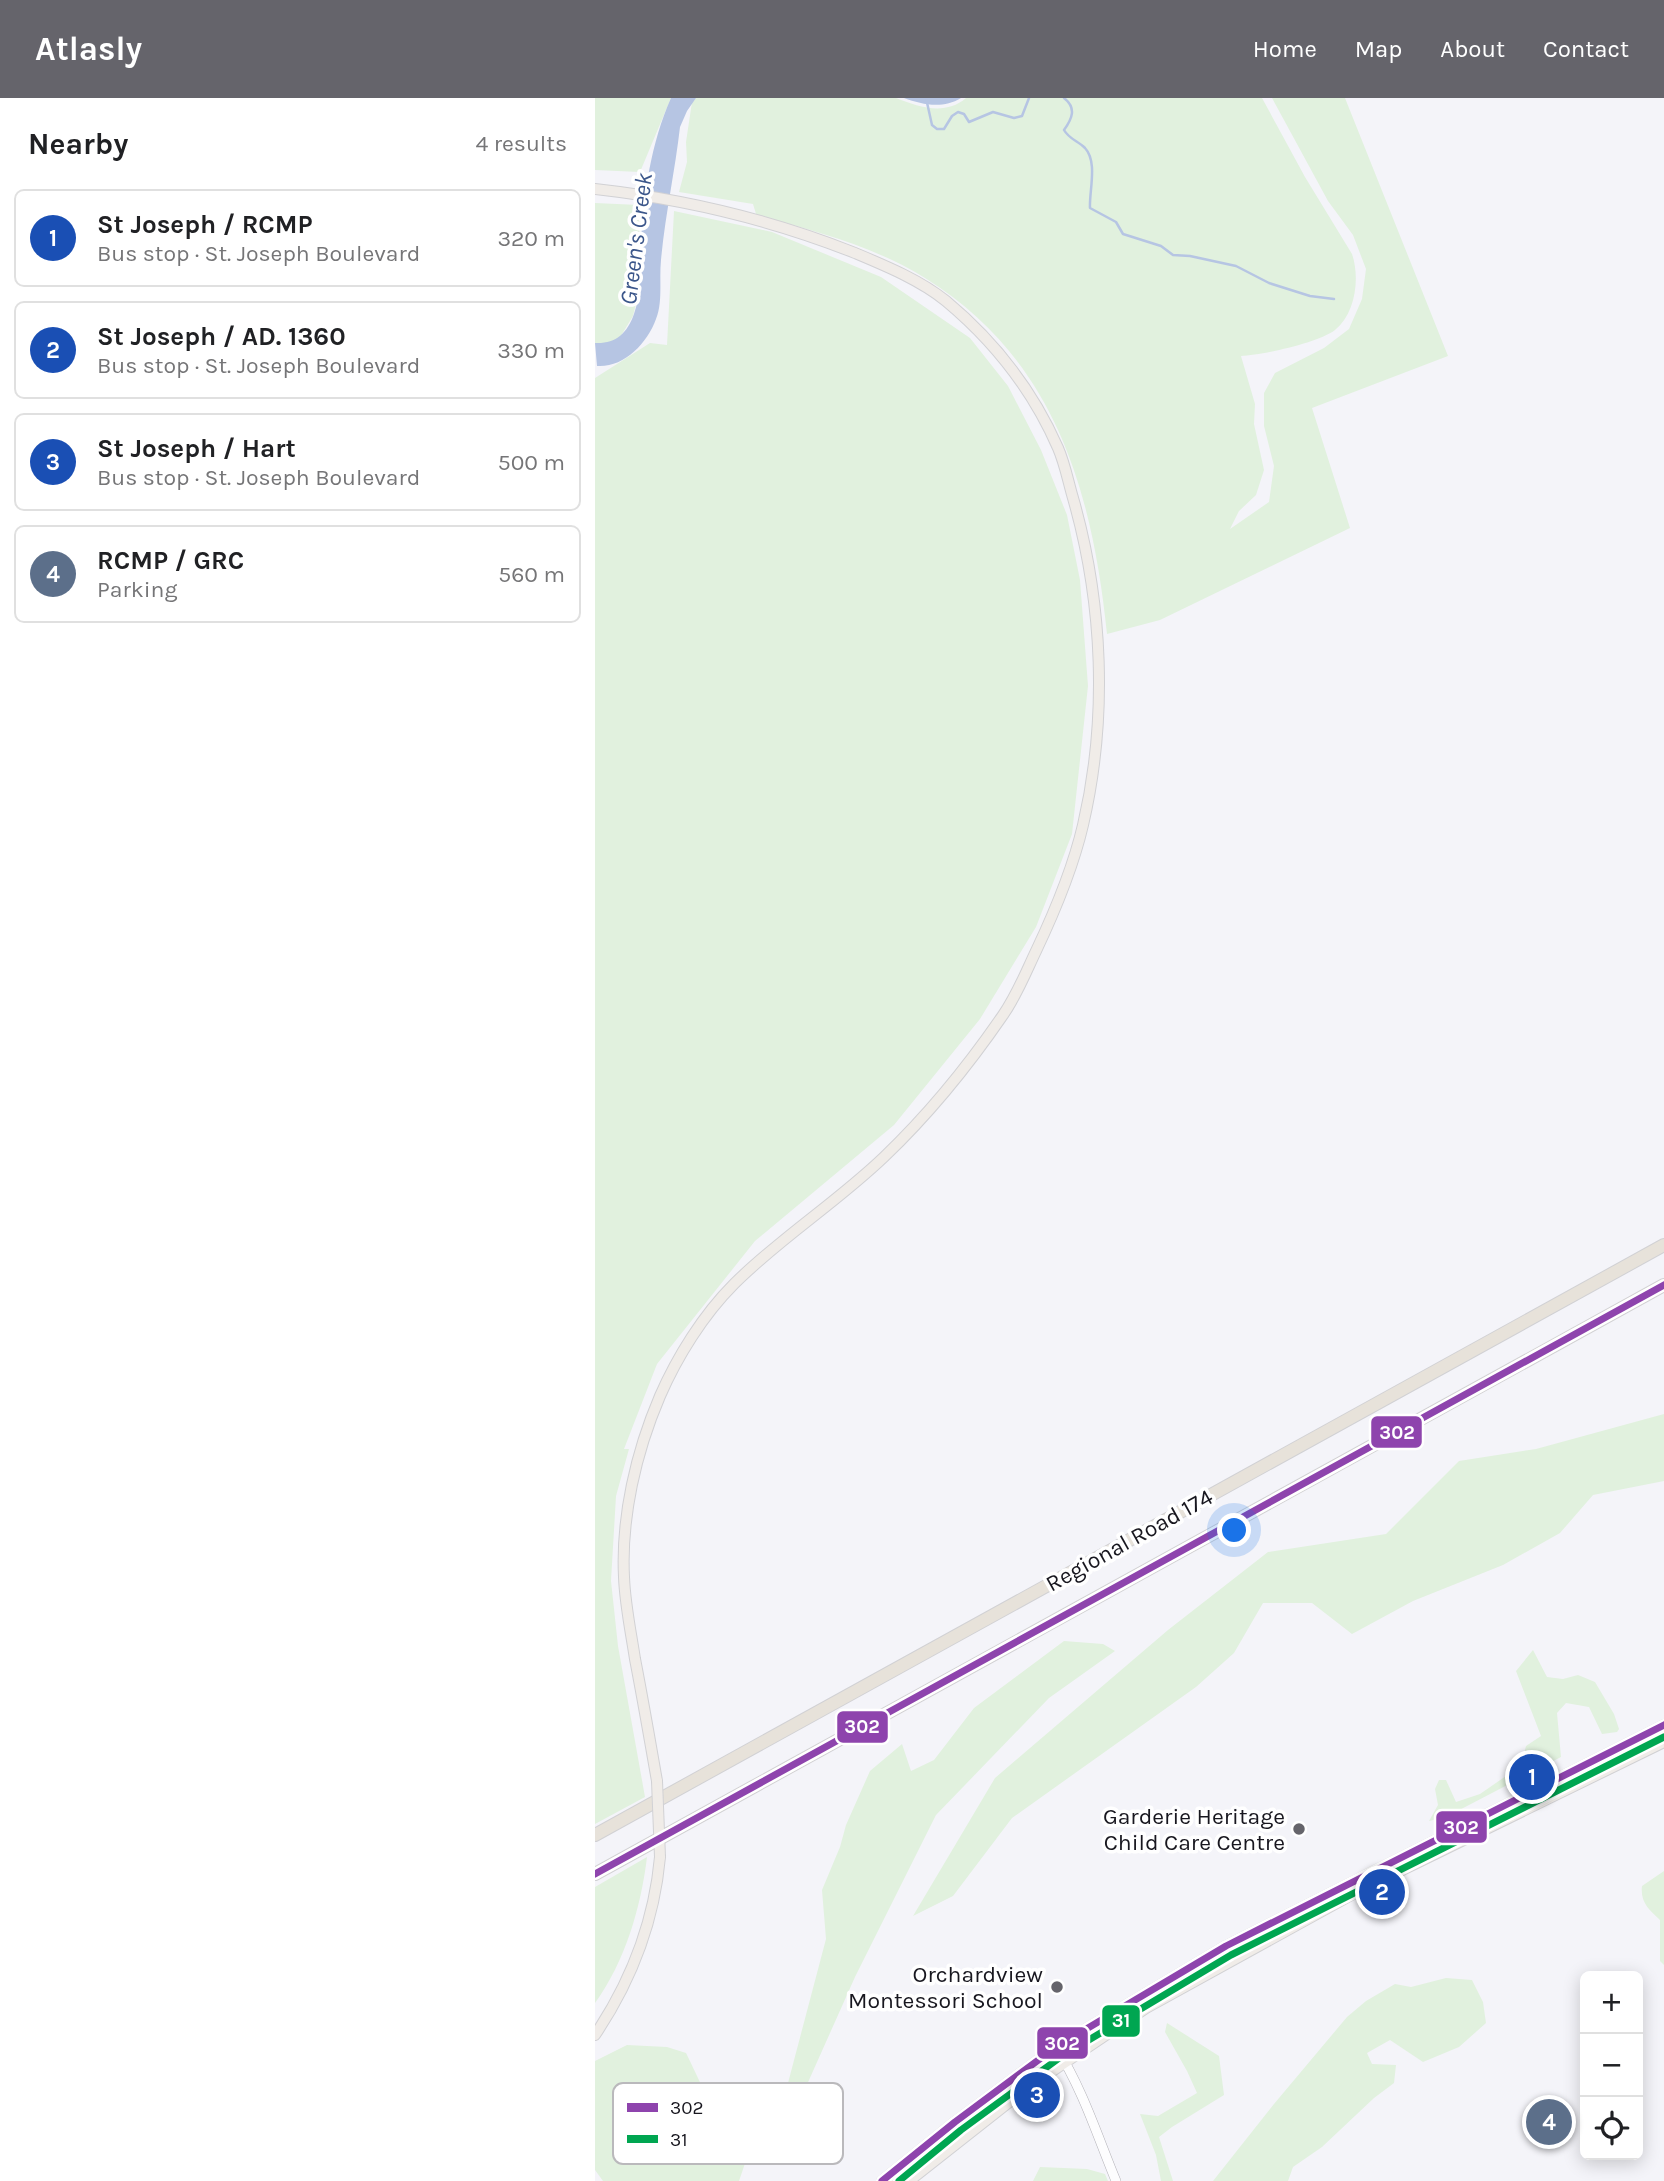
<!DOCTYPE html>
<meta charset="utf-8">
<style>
:root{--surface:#fff;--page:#f6f6f6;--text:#202124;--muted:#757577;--line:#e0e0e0;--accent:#65646b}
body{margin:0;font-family:Karla,sans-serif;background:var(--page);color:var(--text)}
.controls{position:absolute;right:21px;bottom:21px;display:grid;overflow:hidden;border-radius:10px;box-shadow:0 4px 18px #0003}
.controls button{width:63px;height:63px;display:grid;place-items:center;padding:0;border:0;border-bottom:2px solid var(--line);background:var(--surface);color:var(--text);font:35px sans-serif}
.you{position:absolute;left:640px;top:1433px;width:24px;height:24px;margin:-18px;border:5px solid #fff;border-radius:50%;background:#1a73e8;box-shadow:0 0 0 10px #1a73e833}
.badge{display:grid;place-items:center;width:46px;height:46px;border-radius:50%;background:var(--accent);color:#fff;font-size:23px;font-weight:700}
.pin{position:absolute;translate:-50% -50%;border:4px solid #fff;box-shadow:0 2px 7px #0006}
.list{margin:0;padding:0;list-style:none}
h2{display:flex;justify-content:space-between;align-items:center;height:91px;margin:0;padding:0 28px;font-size:30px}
h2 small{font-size:23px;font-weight:400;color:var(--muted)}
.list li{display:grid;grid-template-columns:46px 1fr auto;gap:21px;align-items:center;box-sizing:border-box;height:98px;margin:0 14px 14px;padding:0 14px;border:2px solid var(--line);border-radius:10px}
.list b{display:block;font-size:26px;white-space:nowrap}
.list p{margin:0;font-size:23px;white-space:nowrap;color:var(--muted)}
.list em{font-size:23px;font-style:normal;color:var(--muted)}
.icon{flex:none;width:38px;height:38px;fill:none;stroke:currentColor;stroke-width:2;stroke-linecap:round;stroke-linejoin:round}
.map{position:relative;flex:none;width:1069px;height:2083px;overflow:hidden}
header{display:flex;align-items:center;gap:42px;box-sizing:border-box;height:98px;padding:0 35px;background:var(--accent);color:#fff}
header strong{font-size:33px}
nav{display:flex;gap:38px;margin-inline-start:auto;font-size:24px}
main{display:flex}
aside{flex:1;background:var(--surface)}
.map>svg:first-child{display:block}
.green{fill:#e1f1de}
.water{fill:#b6c5e3}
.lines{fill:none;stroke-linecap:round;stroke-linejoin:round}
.stream{stroke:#b6c5e3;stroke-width:2.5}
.minor-casing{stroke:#b4b3b9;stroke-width:10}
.major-casing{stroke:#d1d1d4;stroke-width:12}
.highway-casing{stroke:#d1d1d4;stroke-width:14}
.minor{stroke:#fdfdfe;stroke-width:9}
.major{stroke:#f0ece8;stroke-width:10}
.highway{stroke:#e7e2da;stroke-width:12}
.major-bridge-casing{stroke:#d1d1d4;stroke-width:12;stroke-linecap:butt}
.major-bridge{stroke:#f0ece8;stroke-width:10}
.bus-1-casing{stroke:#fff;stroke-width:12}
.bus-2-casing{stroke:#fff;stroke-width:12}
.bus-1{stroke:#8e44ad;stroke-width:7}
.bus-2{stroke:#00a651;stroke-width:7}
.poi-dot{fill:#65646b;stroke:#fff;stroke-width:2.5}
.labels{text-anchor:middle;stroke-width:7;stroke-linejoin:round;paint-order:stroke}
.street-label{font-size:23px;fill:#18171f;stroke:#fff}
.poi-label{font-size:23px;fill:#18171f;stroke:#fff;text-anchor:end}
.water-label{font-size:24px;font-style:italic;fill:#3b568a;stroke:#fff}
.key{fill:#fff;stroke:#bab9bc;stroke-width:2}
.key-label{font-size:19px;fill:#18171f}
.line-badge{stroke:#fff;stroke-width:2.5}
.badge-label{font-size:19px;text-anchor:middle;font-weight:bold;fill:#fff}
</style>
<header>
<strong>Atlasly</strong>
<nav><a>Home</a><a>Map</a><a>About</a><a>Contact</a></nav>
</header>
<main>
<aside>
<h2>Nearby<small>4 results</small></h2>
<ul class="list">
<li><span class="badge" style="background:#1a4fb4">1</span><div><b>St Joseph / RCMP</b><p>Bus stop · St. Joseph Boulevard</p></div><em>320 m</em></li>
<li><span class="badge" style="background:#1a4fb4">2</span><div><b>St Joseph / AD. 1360</b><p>Bus stop · St. Joseph Boulevard</p></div><em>330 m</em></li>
<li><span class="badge" style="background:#1a4fb4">3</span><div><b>St Joseph / Hart</b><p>Bus stop · St. Joseph Boulevard</p></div><em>500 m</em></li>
<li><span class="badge" style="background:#5c6f8a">4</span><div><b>RCMP / GRC</b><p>Parking</p></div><em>560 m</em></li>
</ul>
</aside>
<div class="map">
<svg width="1069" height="2083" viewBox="0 0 1069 2083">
<rect width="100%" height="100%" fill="#f4f4f9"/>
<path class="green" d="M0,0h76l-31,74 -45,-2z
M101,0h200c23,9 49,18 70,0h296l43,79 47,77c8,23 4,59 -17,76 -17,13 -73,25 -94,26l14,48 -1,20 10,46 -8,25 -17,16 -9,18 39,-27 5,-36 -10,-40v-33l11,-20 49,-25 25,-19 13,-30 4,-30 -13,-34 -25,-34 -56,-103h73l103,258 -136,52 38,120 -190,92 -53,14c-15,-144 -52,-275 -182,-356 -51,-32 -112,-47 -169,-64l-3,-10 -74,-12 8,-30 -1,-20 6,-40z
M0,105l44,2 1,83 -7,28 -14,23 -12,5 -12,-1z
M79,113l98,21 109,45 89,61 38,48 33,64 26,65 13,65 8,106 -16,148 -36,93 -56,92 -86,106 -139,116 -98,123 -33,85h5l-13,47 -5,85 7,65 27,151 -50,27v-1446l55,-35 17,2z
M1069,1316v67l-71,14 -33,38 -57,32 -90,36 -61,33 -40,-31h-49l-29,50 -38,34 -184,131 -59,78 -40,20 82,-138 173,-148 100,-78 118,-18 73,-73 77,-12z
M469,1543l39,3 12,7 -66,47 -113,117 -81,162 -79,177 -7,1 57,-216 -4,-49 18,-43 6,-22 24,-54 32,-27 9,27 23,-11 40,-52z
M938,1552l14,27 16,2 15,-4 17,7 19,32 5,15 -2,3 -15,2 -13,-27 -23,-4 -9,10 4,44 -115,60 -17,4 9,-16 -3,-16 4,-9h7l10,22 24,-8 39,-27 3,-5 4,-16 15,-10 -25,-65z
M52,1759c-6,50 -22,105 -52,146v-116z
M1069,1773v94l-4,-4v-41c-11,-10 -20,-18 -18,-34z
M851,1880l26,2 11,22 3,21 -27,24 -36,15 -33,-22 -23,13 5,11 24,1 -2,18 -20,15 -52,49 -29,20 -5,14h-75l61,-77 73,-87 19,-16 29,-17 16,3z
M572,1925l52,33 5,39 -52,32 -13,10 14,44h-12l-5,-26 -16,-41 18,2 39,-23 -10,-22 -22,-39z
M32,1947l40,2 19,6c7,13 19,44 30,53 19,14 23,7 38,31l-15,44h-136l-8,-11v-109z
M445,2069l47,2 18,5 3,7h-75z"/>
<path class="water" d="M76,0h25l-9,13 -7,16c-5,44 -15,89 -19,133 -2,19 2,42 -5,59 -9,25 -33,49 -59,47l-2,-23c20,1 32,-9 39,-29 8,-23 6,-45 7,-69 2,-49 10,-102 30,-147z
M309,0h57c-18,11 -38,7 -57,0z"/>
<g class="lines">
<path class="stream" d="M331,0l6,27 5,4h7l8,-13 6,-4 6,2 5,8 24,-10 21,6 8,-2 7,-18
M469,0c13,10 8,21 0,32 5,9 14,11 21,18 13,14 4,43 5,60l26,14 7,12 38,12 12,9 17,1 46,10 33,17 41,13 24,3"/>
<g class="minor-casing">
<path id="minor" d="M461,1949c27,43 41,88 60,134"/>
</g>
<g class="major-casing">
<path id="major" d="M0,91c89,10 177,31 260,64 31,13 65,27 91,48 48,40 87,90 112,147 7,16 10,33 15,50 30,105 35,220 10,327 -10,43 -28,86 -47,126 -10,21 -19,44 -33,64 -35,51 -75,100 -119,142 -48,46 -104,81 -150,127 -31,31 -57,73 -74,112 -24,56 -39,121 -36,181 1,28 7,55 11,82 8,41 15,82 22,122
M0,1937c37,-55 59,-112 65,-178
M287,2083l73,-59 101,-75 170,-101 438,-221
M314,2083l118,-93 119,-80 207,-114 311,-152"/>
</g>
<g class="highway-casing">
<path id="highway" d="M0,1737l1069,-590
M0,1776l1069,-589"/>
</g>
<use href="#minor" class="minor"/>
<use href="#major" class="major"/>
<use href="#highway" class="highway"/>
<g class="major-bridge-casing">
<path id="major-bridge" d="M62,1683l3,76"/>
</g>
<use href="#major-bridge" class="major-bridge"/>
<g class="bus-1-casing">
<path id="bus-1" d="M0,1776l1069,-589
M287,2083l73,-59 101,-75 170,-101 438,-221"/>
</g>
<g class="bus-2-casing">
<path id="bus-2" d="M304,2083l62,-51 101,-74 169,-101 433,-218"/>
</g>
<use href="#bus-1" class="bus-1"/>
<use href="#bus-2" class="bus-2"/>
</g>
<g class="poi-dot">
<circle cx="704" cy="1731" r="7"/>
<circle cx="462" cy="1889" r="7"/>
</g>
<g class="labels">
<g class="street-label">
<text transform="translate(534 1442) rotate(-29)" y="8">Regional Road 174</text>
</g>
<g class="poi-label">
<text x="690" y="1726">Garderie Heritage<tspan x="690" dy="26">Child Care Centre</tspan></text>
<text x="448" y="1884">Orchardview<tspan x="448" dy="26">Montessori School</tspan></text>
</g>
<g class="water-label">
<text transform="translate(41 141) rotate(-83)" y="8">Green's Creek</text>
</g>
</g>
<rect x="18" y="1985" width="230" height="81" rx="10" class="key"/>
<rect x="32" y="2005" width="31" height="9" fill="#8e44ad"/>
<rect x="32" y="2037" width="31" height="8" fill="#00a651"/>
<g class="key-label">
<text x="75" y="2016">302</text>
<text x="75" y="2048">31</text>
</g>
<g class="line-badge">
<rect x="775" y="1317" width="53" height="34" rx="7" fill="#8e44ad"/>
<rect x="241" y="1612" width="53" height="34" rx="7" fill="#8e44ad"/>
<rect x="840" y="1712" width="53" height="34" rx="7" fill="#8e44ad"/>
<rect x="506" y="1906" width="40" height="34" rx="7" fill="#00a651"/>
<rect x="441" y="1928" width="53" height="34" rx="7" fill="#8e44ad"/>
</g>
<g class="badge-label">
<text x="802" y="1341">302</text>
<text x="267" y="1635">302</text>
<text x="866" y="1736">302</text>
<text x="526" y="1929">31</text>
<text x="467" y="1952">302</text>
</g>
</svg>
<div class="controls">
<button>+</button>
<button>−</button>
<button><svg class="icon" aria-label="locate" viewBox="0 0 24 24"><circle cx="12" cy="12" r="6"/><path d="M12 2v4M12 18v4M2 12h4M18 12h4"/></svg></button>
</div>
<div class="you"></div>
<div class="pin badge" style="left:937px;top:1679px;background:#1a4fb4">1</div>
<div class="pin badge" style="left:787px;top:1794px;background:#1a4fb4">2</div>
<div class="pin badge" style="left:442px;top:1997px;background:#1a4fb4">3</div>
<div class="pin badge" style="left:954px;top:2024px;background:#5c6f8a">4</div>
</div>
</main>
